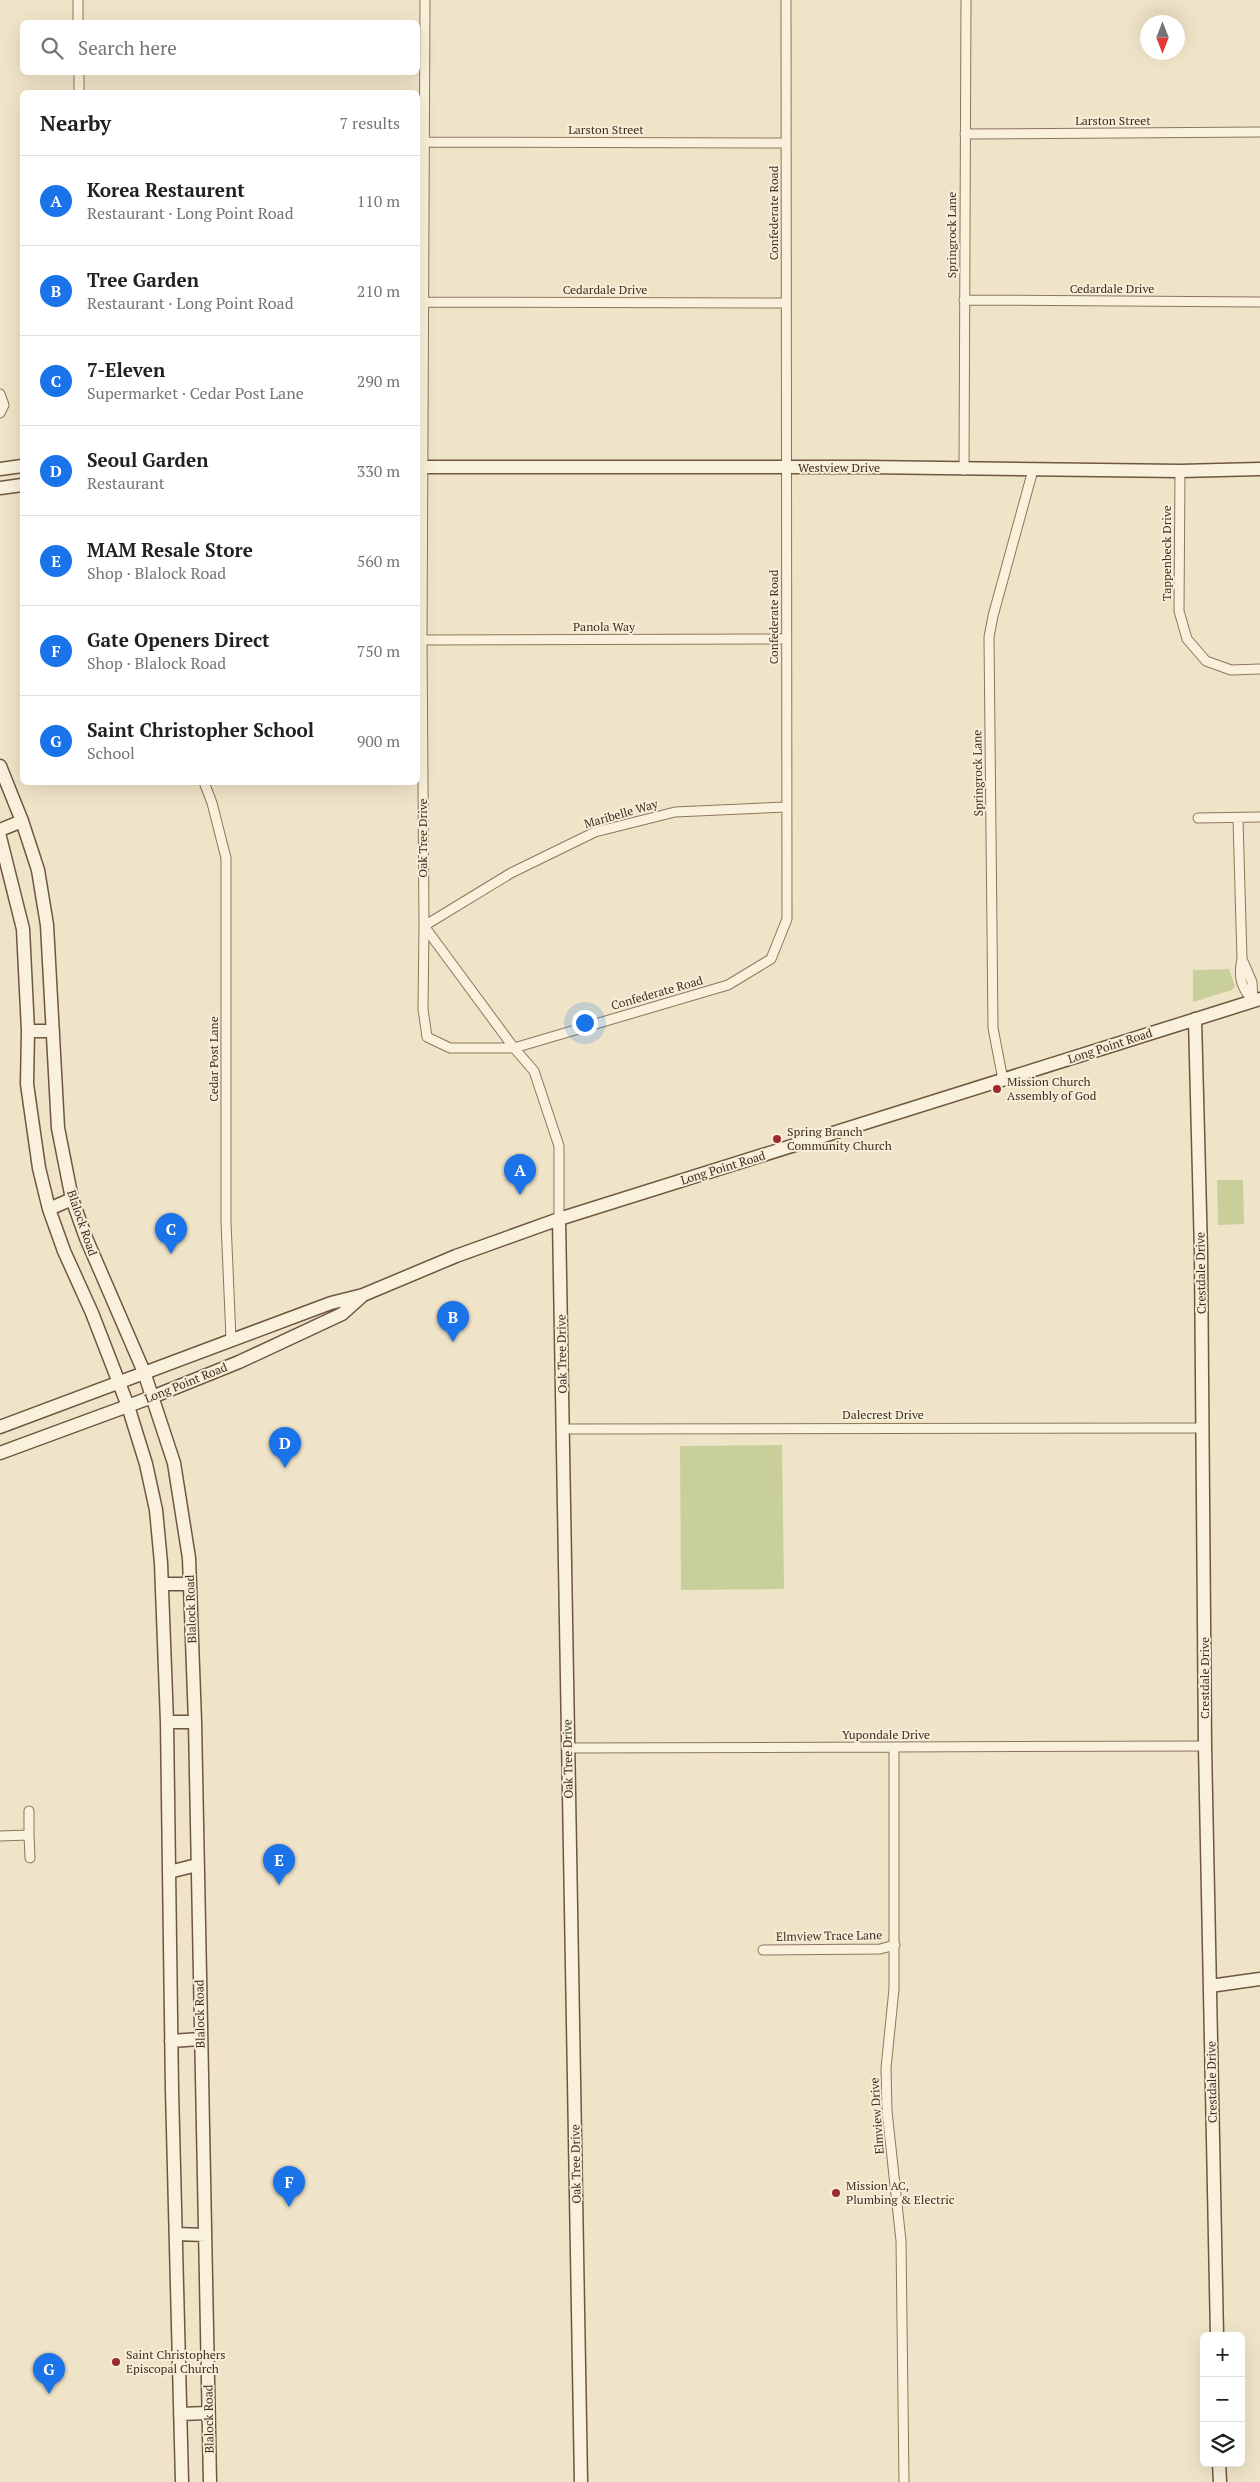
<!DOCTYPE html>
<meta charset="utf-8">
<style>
:root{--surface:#fff;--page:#f2f2f2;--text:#202124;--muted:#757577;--line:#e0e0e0;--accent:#1a73e8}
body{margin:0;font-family:"PT Serif",serif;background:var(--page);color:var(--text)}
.controls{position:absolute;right:15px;bottom:15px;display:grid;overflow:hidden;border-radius:8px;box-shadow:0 5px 20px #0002}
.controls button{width:45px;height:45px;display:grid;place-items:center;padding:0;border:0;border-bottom:1px solid var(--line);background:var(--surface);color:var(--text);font:25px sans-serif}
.compass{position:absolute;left:1140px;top:15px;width:45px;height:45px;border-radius:50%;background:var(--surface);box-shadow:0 5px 20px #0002;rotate:180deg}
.you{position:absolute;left:584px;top:1022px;width:18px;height:18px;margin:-12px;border:4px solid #fff;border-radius:50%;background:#1a73e8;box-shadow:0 0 0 8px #1a73e833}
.badge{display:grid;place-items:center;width:32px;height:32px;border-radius:50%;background:var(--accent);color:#fff;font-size:16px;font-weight:700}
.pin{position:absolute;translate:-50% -41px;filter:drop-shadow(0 1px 2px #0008)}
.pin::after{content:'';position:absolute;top:26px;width:18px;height:15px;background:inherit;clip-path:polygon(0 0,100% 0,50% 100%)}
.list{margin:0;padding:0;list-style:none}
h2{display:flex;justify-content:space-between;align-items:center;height:65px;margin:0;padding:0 20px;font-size:21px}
h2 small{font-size:16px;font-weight:400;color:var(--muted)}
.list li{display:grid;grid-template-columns:32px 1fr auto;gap:15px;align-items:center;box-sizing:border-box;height:90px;padding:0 20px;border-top:1px solid var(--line)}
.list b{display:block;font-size:19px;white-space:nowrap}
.list p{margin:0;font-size:16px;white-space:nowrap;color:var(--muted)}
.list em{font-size:16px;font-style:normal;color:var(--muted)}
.icon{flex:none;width:28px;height:28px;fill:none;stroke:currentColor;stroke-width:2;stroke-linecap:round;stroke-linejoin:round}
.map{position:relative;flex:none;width:1260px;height:2482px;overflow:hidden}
.search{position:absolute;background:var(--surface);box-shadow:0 5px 20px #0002;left:20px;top:20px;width:400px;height:55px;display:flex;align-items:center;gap:12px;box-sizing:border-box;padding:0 18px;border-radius:8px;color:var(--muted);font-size:19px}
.panel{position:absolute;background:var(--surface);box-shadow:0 5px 20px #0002;left:20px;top:90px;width:400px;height:695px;border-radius:8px}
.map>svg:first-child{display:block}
.green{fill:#c9cf9b}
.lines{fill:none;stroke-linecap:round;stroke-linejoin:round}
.street-casing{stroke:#8d765c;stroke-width:11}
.secondary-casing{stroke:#6f573f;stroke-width:15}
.street{stroke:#faf1dc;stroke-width:9}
.secondary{stroke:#faf1dc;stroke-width:12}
.poi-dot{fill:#9e2a2b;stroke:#f7eed8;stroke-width:2}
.labels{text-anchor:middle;stroke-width:4;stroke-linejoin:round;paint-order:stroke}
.street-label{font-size:12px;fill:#3d2e20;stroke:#f7eed8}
.poi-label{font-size:12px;fill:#3d2e20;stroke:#f7eed8;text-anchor:start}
</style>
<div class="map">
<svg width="1260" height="2482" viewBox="0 0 1260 2482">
<rect width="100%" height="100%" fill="#f0e4c8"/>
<path class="green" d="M1229,969l6,17 -3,4 -39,12v-32z
M1217,1180h26l1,44 -26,1z
M782,1445l2,144 -103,1 -1,-144z"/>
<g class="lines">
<g class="street-casing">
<path id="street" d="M78,0v22
M425,0l-3,640 2,286 90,122 20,23 25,75v73
M786,0l1,919 -16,40 -43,26 -214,63h-64l-23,-11 -4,-28 1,-83 87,-53 84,-41 80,-20 111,-5
M79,72v20
M965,134l295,-2
M426,142l360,1
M964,300l296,2
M424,302l362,1
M0,394l4,11 -4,8
M964,470l2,-470
M1180,471l-1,140 8,28 19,22 25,9 29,-1
M422,640l364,-1
M204,782l8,21 14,55v364l5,117
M1198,818l62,-1
M1238,819l4,140c-4,18 -1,28 11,42l-1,-19 -10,-23
M1003,1080l-10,-52 -4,-391 4,-21 40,-146
M563,1429l640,-1
M894,1747v242l-8,79 1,43 14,130 3,241
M567,1748l638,-2
M29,1811v24
M0,1836l29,-1 1,23
M763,1950l117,-1 15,-4"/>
</g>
<g class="secondary-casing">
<path id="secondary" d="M418,467h448l314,4 80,-2
M0,469l22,-3
M0,488l22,-3
M0,766l22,55 16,49 9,55 11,203 14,71 14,39 58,134 30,91 15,95 6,164 15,760
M0,830l22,-9
M0,837l23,92 5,102 -1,53 12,84 10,41 15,42 28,62 36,93 18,58 10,46 5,53 6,159 5,368 10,392
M1195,1019l6,233 4,494 12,590
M28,1031h25
M49,1209l23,-10
M559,1219l22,1263
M0,1427l331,-124 32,-8 93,-39 103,-37 701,-220
M0,1453l152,-56 87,-35 103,-48 19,-17
M162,1584h28
M167,1722h28
M169,1872l28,-7
M1210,1986l50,-7
M171,2041l29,-2
M176,2234l29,1
M180,2414l28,-1
M1219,2463l1,19"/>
</g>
<use href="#street" class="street"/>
<use href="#secondary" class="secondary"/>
</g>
<g class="poi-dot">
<circle cx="997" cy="1089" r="5"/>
<circle cx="777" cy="1139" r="5"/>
<circle cx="836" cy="2193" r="5"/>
<circle cx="116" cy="2362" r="5"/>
</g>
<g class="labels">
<g class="street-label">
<text x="1113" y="125">Larston Street</text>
<text x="606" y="134">Larston Street</text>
<text transform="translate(774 213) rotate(-90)" y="4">Confederate Road</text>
<text transform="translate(952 235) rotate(-90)" y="4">Springrock Lane</text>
<text x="1112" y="293">Cedardale Drive</text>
<text x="605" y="294">Cedardale Drive</text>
<text x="839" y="472">Westview Drive</text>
<text transform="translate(1167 553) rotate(-90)" y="4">Tappenbeck Drive</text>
<text transform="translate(774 617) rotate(-90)" y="4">Confederate Road</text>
<text x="604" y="631">Panola Way</text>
<text transform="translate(978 773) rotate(-91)" y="4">Springrock Lane</text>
<text transform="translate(621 814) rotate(-16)" y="4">Maribelle Way</text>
<text transform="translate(423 838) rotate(-90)" y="4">Oak Tree Drive</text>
<text transform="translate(657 993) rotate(-16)" y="4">Confederate Road</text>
<text transform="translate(1110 1046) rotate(-18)" y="4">Long Point Road</text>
<text transform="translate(214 1059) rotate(-90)" y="4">Cedar Post Lane</text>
<text transform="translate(723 1168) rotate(-17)" y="4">Long Point Road</text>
<text transform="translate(82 1223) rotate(71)" y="4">Blalock Road</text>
<text transform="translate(1201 1273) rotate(-91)" y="4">Crestdale Drive</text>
<text transform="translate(562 1354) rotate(-91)" y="4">Oak Tree Drive</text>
<text transform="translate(186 1383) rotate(-22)" y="4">Long Point Road</text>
<text x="883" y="1419">Dalecrest Drive</text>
<text transform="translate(191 1609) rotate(-92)" y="4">Blalock Road</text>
<text transform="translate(1205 1678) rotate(-90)" y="4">Crestdale Drive</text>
<text x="886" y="1739">Yupondale Drive</text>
<text transform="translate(568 1759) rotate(-91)" y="4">Oak Tree Drive</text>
<text transform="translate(829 1936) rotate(-1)" y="4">Elmview Trace Lane</text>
<text transform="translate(200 2014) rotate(-91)" y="4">Blalock Road</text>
<text transform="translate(1212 2082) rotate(-91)" y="4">Crestdale Drive</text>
<text transform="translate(877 2116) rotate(-94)" y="4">Elmview Drive</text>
<text transform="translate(576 2164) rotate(-91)" y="4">Oak Tree Drive</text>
<text transform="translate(209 2419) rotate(-91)" y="4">Blalock Road</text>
</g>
<g class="poi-label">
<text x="1007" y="1086">Mission Church<tspan x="1007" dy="14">Assembly of God</tspan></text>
<text x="787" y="1136">Spring Branch<tspan x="787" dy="14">Community Church</tspan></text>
<text x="846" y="2190">Mission AC,<tspan x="846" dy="14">Plumbing &amp; Electric</tspan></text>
<text x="126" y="2359">Saint Christophers<tspan x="126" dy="14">Episcopal Church</tspan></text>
</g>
</g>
</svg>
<div class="controls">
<button>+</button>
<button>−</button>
<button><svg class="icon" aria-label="layers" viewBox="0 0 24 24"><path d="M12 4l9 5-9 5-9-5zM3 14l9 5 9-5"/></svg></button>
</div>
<svg class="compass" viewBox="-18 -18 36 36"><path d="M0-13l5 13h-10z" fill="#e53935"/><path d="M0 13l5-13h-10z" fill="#757577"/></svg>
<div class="you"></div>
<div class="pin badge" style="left:520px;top:1195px">A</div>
<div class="pin badge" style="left:453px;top:1342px">B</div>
<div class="pin badge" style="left:171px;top:1254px">C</div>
<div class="pin badge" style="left:285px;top:1468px">D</div>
<div class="pin badge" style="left:279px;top:1885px">E</div>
<div class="pin badge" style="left:289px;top:2207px">F</div>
<div class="pin badge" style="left:49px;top:2394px">G</div>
<div class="search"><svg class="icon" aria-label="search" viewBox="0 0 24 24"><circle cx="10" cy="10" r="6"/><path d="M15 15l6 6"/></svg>Search here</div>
<section class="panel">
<h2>Nearby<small>7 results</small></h2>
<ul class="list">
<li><span class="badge">A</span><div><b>Korea Restaurent</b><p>Restaurant · Long Point Road</p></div><em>110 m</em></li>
<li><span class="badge">B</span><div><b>Tree Garden</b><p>Restaurant · Long Point Road</p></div><em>210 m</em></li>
<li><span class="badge">C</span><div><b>7-Eleven</b><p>Supermarket · Cedar Post Lane</p></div><em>290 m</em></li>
<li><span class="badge">D</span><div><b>Seoul Garden</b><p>Restaurant</p></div><em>330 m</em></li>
<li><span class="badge">E</span><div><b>MAM Resale Store</b><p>Shop · Blalock Road</p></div><em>560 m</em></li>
<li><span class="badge">F</span><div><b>Gate Openers Direct</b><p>Shop · Blalock Road</p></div><em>750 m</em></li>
<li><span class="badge">G</span><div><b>Saint Christopher School</b><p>School</p></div><em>900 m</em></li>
</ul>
</section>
</div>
